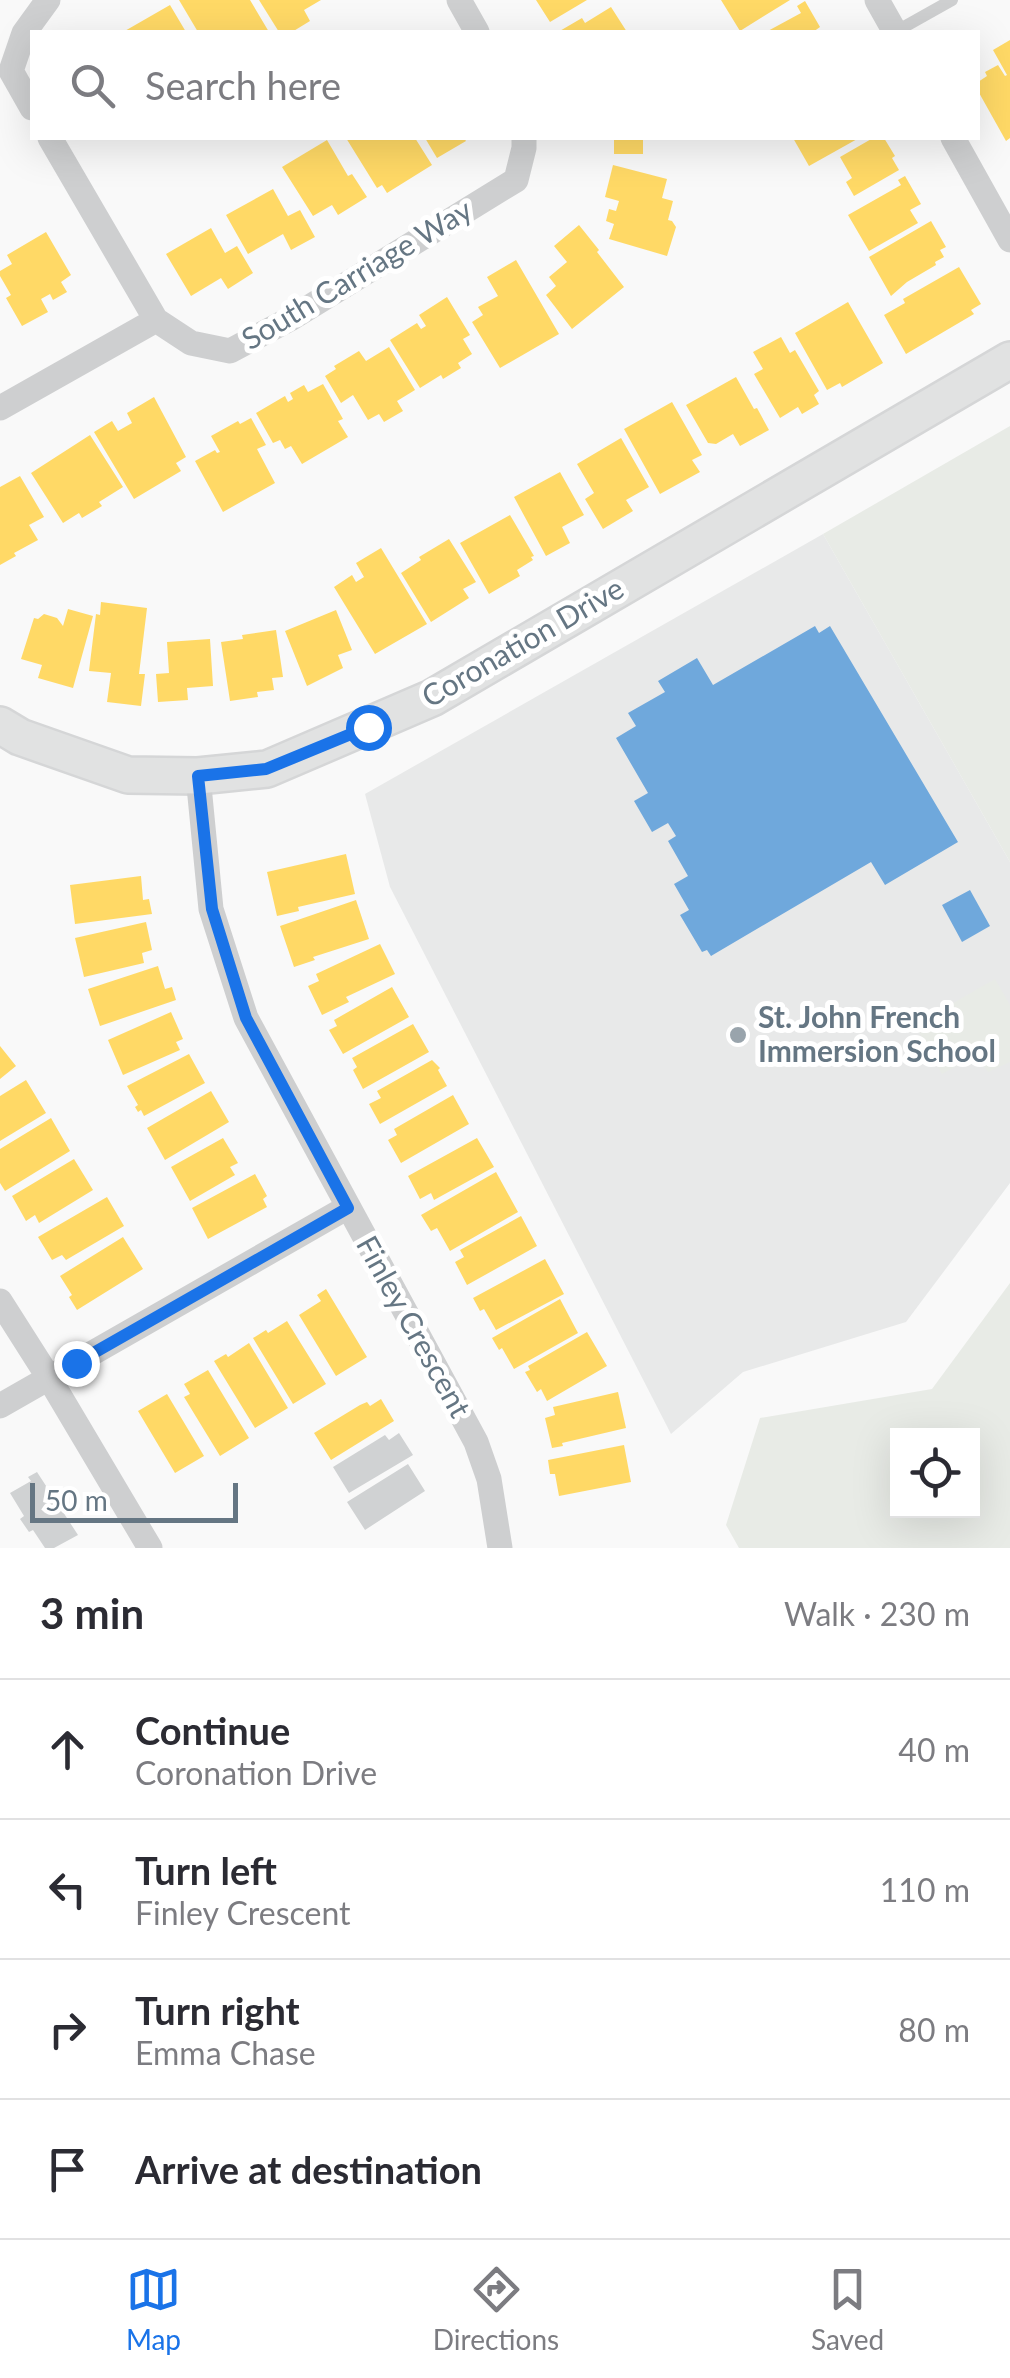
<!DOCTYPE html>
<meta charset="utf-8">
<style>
:root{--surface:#fff;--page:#f2f2f3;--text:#2b2b33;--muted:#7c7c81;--line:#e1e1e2;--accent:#1a73e8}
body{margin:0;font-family:Lato,sans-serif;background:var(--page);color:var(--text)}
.controls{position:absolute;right:30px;bottom:30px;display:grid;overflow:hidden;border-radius:0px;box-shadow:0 10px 40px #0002}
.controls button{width:90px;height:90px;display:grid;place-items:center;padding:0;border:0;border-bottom:2px solid var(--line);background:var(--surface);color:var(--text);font:50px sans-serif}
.scale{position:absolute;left:30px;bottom:25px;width:208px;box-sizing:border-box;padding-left:10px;border:5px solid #657683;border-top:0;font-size:28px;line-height:35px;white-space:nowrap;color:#657683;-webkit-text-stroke:8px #fff;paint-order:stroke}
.stop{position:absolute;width:30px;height:30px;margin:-22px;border:8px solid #1a73e8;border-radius:50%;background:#fff}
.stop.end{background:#1a73e8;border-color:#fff;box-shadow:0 2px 10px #0008}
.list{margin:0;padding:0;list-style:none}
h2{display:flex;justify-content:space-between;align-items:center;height:130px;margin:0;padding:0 40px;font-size:42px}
h2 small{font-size:32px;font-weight:400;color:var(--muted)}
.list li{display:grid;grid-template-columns:65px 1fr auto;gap:30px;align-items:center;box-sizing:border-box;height:140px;padding:0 40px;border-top:2px solid var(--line)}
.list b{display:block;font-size:38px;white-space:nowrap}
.list p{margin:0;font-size:32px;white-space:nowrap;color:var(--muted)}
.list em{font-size:32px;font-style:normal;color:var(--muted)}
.icon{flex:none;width:55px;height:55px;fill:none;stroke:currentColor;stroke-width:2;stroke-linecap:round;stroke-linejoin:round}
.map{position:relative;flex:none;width:1010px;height:1548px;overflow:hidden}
.search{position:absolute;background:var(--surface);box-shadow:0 10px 40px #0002;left:30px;right:30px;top:30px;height:110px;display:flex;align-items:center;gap:25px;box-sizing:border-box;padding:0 35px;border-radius:0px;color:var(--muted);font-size:38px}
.sheet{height:690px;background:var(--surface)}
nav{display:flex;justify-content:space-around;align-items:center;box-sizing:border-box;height:140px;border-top:2px solid var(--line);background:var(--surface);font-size:28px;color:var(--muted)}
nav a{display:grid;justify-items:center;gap:5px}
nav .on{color:var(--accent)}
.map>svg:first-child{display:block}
.built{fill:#e8e9e9}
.green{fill:#e8ebe6;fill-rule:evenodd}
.homes{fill:#ffd966}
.schools{fill:#6fa8dc}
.building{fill:#d0d2d3}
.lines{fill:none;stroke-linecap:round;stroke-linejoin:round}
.secondary-casing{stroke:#d5d6d7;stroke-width:40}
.lane{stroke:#cecfd0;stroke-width:12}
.street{stroke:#cecfd0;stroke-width:25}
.secondary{stroke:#e1e2e2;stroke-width:35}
.route{stroke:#1a73e8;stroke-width:12}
.poi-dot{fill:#99a4ac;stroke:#fff;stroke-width:4}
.labels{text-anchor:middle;stroke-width:10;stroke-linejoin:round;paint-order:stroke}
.street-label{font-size:30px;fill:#657683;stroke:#fff}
.poi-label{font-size:30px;font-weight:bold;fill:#657683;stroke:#fff;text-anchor:start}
</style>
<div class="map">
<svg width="1010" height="1548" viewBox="0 0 1010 1548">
<rect width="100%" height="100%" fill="#f9f9f9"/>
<path class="built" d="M823,534l187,328v321l-104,139 -163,50 -72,62 -281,-547 -25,-93z"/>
<path class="green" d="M1010,426v436l-187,-328z
M995,979l15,26v57l-22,10 -12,-17 -34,19 -27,-49z
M1010,1283v265h-271l-13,-23 34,-107 172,-29zM898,1436h74v74h-74z"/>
<path class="homes" d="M179,0h71l19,32h-71z
M259,0h62l-17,10 6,11 -18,11h-13z
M536,0h51l-37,22z
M721,0h69l-50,31z
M805,1l15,26 -7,5h-47l35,-19 -4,-7z
M170,5l16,27h-63z
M611,7l16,25h-69l24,-14 3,5z
M1010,40v98l-4,3 -28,-50v-9l9,-6 -2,-4 13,-7 7,11 2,-1 -14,-25z
M346,138h69l17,27 -45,28 -5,-8 -5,3z
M425,138h39l2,3 -29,17z
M614,138h29v16h-29z
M793,138h66l-50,28z
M873,138h11l11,18 -3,2 7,12 -45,26 -8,-14 6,-4 -12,-21z
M327,140l21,36 4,-2 15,23 -29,18 -6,-10 -19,11 -31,-49z
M613,165l54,14 -5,19 11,3 -5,19 4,1 4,6 -9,29 -58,-17 5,-15 -8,-3 3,-12 7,2 3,-10 -14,-4z
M905,176l16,28 -11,6 8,13 -49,28 -21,-36 53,-30 -3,-5z
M273,189l15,27 12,-6 15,27 -24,13 -8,-16 -35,20 -22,-39z
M931,221l15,26 -6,3 4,7 -9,5 1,3 -29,17 -16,14 -22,-39z
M579,225l20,25 -2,2 27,35 -52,42 -26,-34 10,-9 -7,-9 18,-15 -13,-16z
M211,228l14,25 12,-7 16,27 -25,16 -7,-11 -30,18 -25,-42z
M46,232l25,43 -10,7 6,10 -14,8 -3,-6 -9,5 7,13 -26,14 -16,-28 5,-3 -11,-19v-5l12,-7 -5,-9z
M516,260l43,74 -59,34 -28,-46 11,-7 -5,-8 20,-11 -11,-19z
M959,267l22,37 -10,6 3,4 -68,40 -22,-39 21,-12 -2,-4z
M447,297l23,38 -7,4 9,15 -14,9 3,5 -18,11 -2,-4 -21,13 -30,-48 27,-17 4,6 5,-3 -7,-11z
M848,302l35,61 -41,24 -2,-4 -13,7 -32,-57z
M781,337l9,16 5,-3 24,41 -5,4 5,9 -17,10 -4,-7 -18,11 -26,-44 9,-5 -10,-17z
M389,347l26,43 -18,11 6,10 -19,11 -5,-8 -11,6 -15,-25 -12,8 -16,-27 11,-7 -2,-3 25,-15 7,10z
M736,377l18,32 3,-1 12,22 -29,16 -7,-12 -17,10 -8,-1 -22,-38z
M323,384l20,35 -5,2 10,16 -46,27 -11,-18 -6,3 -5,-9 -7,3 -17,-30 29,-17 3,6 5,-3 -3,-6 14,-8 4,7z
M154,397l32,60 -10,6 5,8 -47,28 -40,-67 18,-11 6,10 14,-8 -5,-10z
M672,402l30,53 -10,5 8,12 -40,22 -36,-65z
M251,418l15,27 -9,4 18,34 -52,29 -28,-51 20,-11 2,3 3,-1 -9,-16 27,-15 2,3z
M90,435l33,52 -24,15 3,4 -20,12 -3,-5 -16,10 -32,-50z
M621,438l28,49 -23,13 7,11 -30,18 -18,-30 9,-6 -17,-29z
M560,472l24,43 -22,12 8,16 -24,13 -32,-59z
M20,476l24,41 -15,8 9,15 -24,13 2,3 -16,9v-78z
M510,515l24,41 -3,1 2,3 -16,10 3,6 -31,18 -29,-51z
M449,539l27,43 -13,7 6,9 -38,24 -30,-49 20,-13 -2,-3z
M381,548l46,76 -52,30 -41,-67 18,-12 4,7 8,-5 -8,-14z
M101,602l46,6 -8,66h6l-4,32 -34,-4 4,-29 -22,-2 7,-57 4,1z
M68,609l25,7 -20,72 -35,-10 4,-13 -21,-6 13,-41 4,1 6,-5 13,4 6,8z
M336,610l16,40 -14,5 5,13 -36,18 -22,-55z
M276,630l7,47 -11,1 2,12 -17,2 1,5 -28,4 -9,-59 22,-3 -1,-4z
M210,639l3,47 -26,2 1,12 -30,2 -2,-28 13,-1 -2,-31z
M346,854l9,40 -57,13 1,4 -22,5 -10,-44z
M141,876l2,24 6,-1 3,15 -77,10 -5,-39z
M356,900l13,39 -56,18 2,3 -21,7 -14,-41z
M146,922l6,28 -10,3 2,10 -60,14 -9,-39z
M380,944l15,30 -49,23 3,5 -27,13 -14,-29 11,-5 -3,-7z
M158,966l7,23 7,-2 4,13 -76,26 -12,-37z
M392,987l17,30 -66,37 -14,-24 8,-4 -3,-6z
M171,1012l12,27 -7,3 4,8 -57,25 -15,-35z
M413,1024l16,28 -66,37 -10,-19 4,-3 -5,-9z
M0,1046l16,20 -16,13z
M189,1054l16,29 -61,33 -3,-6 -3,2 -3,-5 3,-2 -11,-19z
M432,1060l8,8 -2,2 9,16 -67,38 -11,-20 12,-6 -4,-7z
M26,1080l20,33 -46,28v-45z
M211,1091l18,31 -64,38 -18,-32z
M453,1095l16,29 -68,39 -13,-23 9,-5 -3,-6z
M51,1118l19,33 -65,40 -5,-8v-34z
M223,1138l15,25 -8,4 5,8 -45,26 -19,-34z
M477,1138l17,29 -60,33 -3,-7 -11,6 -12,-23z
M74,1159l19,31 -54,33 -4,-8 -9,6 -14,-25z
M496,1172l22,40 -68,39 -13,-23 -6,3 -10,-16z
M255,1174l12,22 -4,3 4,8 -59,32 -16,-31z
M107,1197l17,29 -58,34 -4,-5 -10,5 -14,-23z
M521,1216l16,30 -70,39 -12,-23 9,-5 -4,-7z
M123,1237l20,32 -66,41 -8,-13 3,-2 -12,-19z
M545,1259l19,35 -68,36 -12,-21 -4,2 -7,-13z
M326,1289l41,68 -31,19 -37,-61 22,-14 -4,-6z
M560,1299l18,34 -64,36 -12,-21 -3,2 -7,-12z
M287,1321l39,63 -33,20 -40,-66 13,-8 2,3z
M587,1332l20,34 -60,35 -6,-12 -4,3 -12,-20 5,-2 -2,-4z
M249,1343l39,65 -33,20 -41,-67 12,-7 2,3z
M208,1370l41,68 -29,18 -36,-59 6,-3 -6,-10z
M618,1392l8,36 -64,15 1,3 -11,2 -7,-30 10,-3 -2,-8z
M167,1394l37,62 -29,17 -37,-62z
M381,1399l13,22 -63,39 -17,-27 46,-28 7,-3 3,4z
M624,1445l7,37 -72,14 -4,-22h-5l-2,-14z"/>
<path class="schools" d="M815,626l4,7 11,-7 128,216 -73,43 -14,-23 -160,94 -4,-6 -5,2 -22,-37 9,-5 -15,-26 14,-8 -20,-35 8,-5 -8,-13 -16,9 -18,-31 14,-8 -32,-55 20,-12 -8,-13 37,-21 -7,-11 39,-23 16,27z
M970,890l20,36 -28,16 -20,-37z"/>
<path class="building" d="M399,1433l14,22 -64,38 -16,-26 52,-32 4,5z
M408,1464l17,27 -60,39 -18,-28z
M37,1472l41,63 -24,13h-9l-12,-18 -4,2 -9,-13 4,-3 -14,-23 21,-12 -3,-4z"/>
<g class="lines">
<g class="secondary-casing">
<path id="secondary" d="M0,725l20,12 108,38 70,1 69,-7 165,-71 578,-338"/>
</g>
<path class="lane" d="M895,32l57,-32"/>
<path class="street" d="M459,0l18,32
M877,0l18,32
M32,108l-21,-37 13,-38 24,-33
M50,138l106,182 35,23 39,8 60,-32 226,-139 8,-32v-10
M953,138l57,102
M0,408l156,-88
M198,776l13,133 35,109 230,424 13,37 11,69
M0,1301l49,77 101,170
M0,1406l348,-199"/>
<use href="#secondary" class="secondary"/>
</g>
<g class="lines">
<path class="route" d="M76,1363l272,-155 -102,-190 -34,-109 -14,-133 68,-7 102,-42"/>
</g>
<circle class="poi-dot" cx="738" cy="1035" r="10"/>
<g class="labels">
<g class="street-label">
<text transform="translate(357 275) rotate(-31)" y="10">South Carriage Way</text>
<text transform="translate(523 643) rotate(-30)" y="10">Coronation Drive</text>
<text transform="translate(413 1327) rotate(61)" y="10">Finley Crescent</text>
</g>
<g class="poi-label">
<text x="758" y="1028">St. John French<tspan x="758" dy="34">Immersion School</tspan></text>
</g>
</g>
</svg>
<div class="controls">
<button><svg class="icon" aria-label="locate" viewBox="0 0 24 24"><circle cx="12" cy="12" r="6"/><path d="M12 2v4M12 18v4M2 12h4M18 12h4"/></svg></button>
</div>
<div class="scale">50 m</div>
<div class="stop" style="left:368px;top:727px"></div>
<div class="stop end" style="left:76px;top:1363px"></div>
<div class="search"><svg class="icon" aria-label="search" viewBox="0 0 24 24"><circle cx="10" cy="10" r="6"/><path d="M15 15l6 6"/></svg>Search here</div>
</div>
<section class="sheet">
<h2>3 min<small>Walk · 230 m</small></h2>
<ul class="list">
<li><svg class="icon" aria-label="ahead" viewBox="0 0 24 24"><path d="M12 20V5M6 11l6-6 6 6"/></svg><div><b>Continue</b><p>Coronation Drive</p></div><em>40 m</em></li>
<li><svg class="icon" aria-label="left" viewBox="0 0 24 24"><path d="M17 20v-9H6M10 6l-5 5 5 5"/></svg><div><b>Turn left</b><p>Finley Crescent</p></div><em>110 m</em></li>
<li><svg class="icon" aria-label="right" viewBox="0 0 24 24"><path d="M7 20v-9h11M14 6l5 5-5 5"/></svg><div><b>Turn right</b><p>Emma Chase</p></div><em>80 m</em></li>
<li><svg class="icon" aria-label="arrive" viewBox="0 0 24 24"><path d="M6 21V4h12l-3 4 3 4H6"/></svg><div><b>Arrive at destination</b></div></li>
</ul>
</section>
<nav>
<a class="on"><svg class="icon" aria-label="map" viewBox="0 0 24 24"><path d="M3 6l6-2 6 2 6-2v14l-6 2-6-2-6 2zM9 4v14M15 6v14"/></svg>Map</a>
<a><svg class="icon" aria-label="directions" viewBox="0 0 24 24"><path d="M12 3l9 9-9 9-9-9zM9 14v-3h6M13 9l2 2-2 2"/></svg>Directions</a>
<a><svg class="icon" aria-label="saved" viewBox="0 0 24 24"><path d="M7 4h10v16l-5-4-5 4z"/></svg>Saved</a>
</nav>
